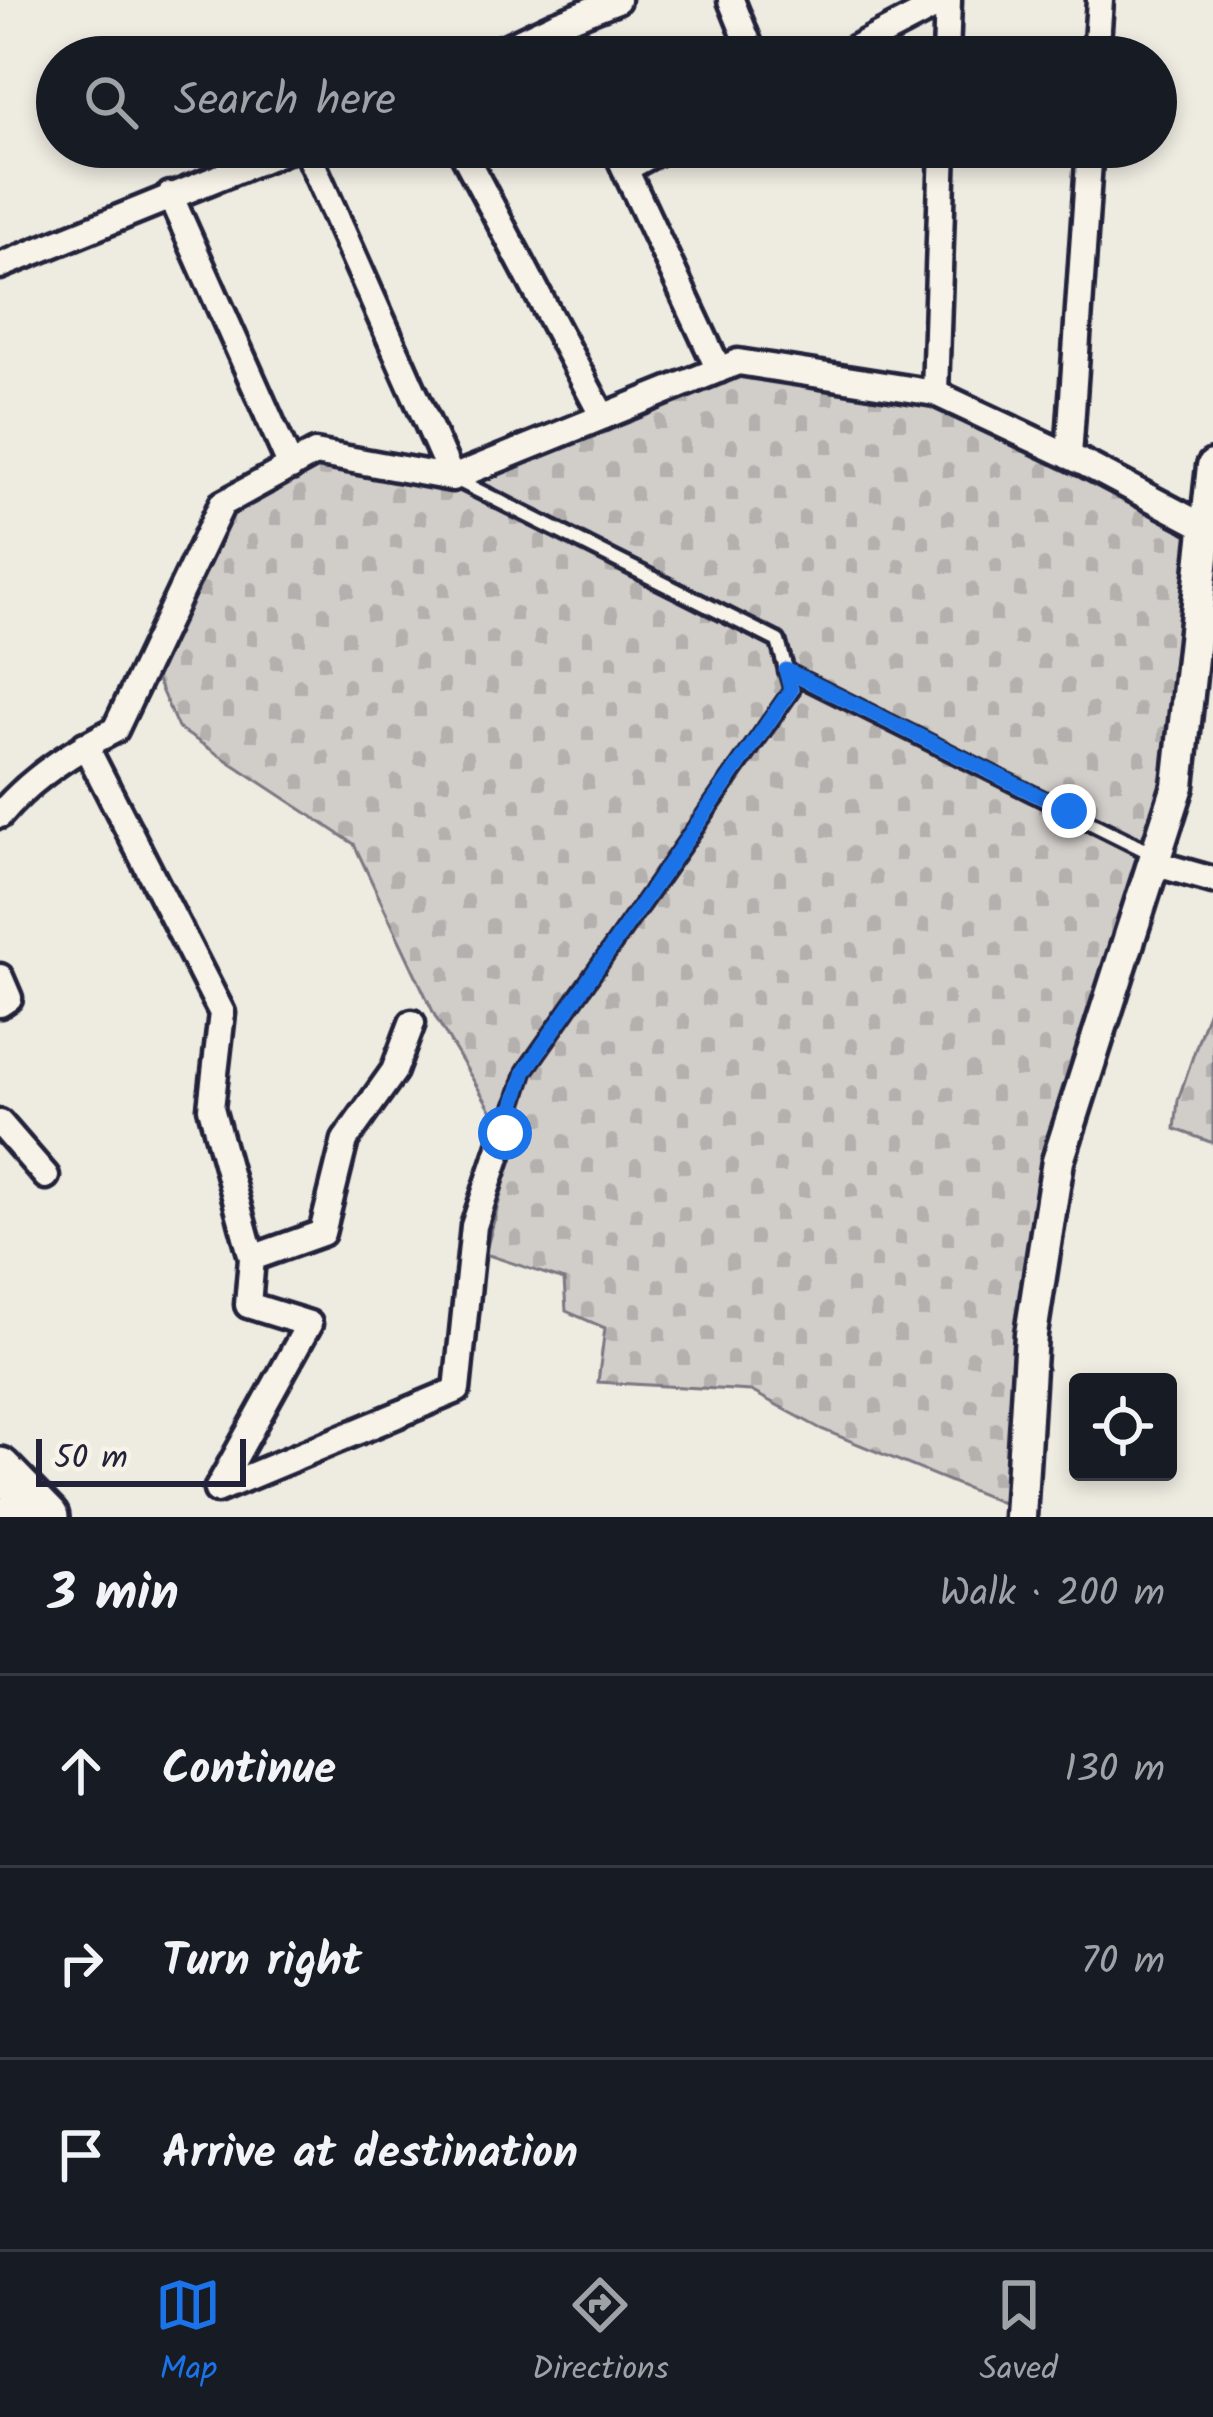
<!DOCTYPE html>
<meta charset="utf-8">
<style>
:root{--surface:#171b24;--page:#242831;--text:#f1f3f6;--muted:#9ea1a6;--line:#363941;--accent:#1a73e8}
body{margin:0;font-family:Kalam,sans-serif;background:var(--page);color:var(--text)}
.controls{position:absolute;right:36px;bottom:36px;display:grid;overflow:hidden;border-radius:12px;box-shadow:0 6px 18px #0003}
.controls button{width:108px;height:108px;display:grid;place-items:center;padding:0;border:0;border-bottom:3px solid var(--line);background:var(--surface);color:var(--text);font:60px sans-serif}
.scale{position:absolute;left:36px;bottom:30px;width:210px;box-sizing:border-box;padding-left:12px;border:6px solid #22223b;border-top:0;font-size:33px;line-height:42px;white-space:nowrap;color:#22223b;-webkit-text-stroke:9px #f7f3e8;paint-order:stroke}
.stop{position:absolute;width:36px;height:36px;margin:-27px;border:9px solid #1a73e8;border-radius:50%;background:#fff}
.stop.end{background:#1a73e8;border-color:#fff;box-shadow:0 3px 12px #0008}
.list{margin:0;padding:0;list-style:none}
h2{display:flex;justify-content:space-between;align-items:center;height:156px;margin:0;padding:0 48px;font-size:51px}
h2 small{font-size:39px;font-weight:400;color:var(--muted)}
.list li{display:grid;grid-template-columns:78px 1fr auto;gap:36px;align-items:center;box-sizing:border-box;height:192px;padding:0 48px;border-top:3px solid var(--line)}
.list b{display:block;font-size:45px;white-space:nowrap}
.list em{font-size:39px;font-style:normal;color:var(--muted)}
.icon{flex:none;width:66px;height:66px;fill:none;stroke:currentColor;stroke-width:2;stroke-linecap:round;stroke-linejoin:round}
.map{position:relative;flex:none;width:1213px;height:1517px;overflow:hidden}
.search{position:absolute;background:var(--surface);box-shadow:0 6px 18px #0003;left:36px;right:36px;top:36px;height:132px;display:flex;align-items:center;gap:30px;box-sizing:border-box;padding:0 42px;border-radius:66px;color:var(--muted);font-size:45px}
.sheet{height:732px;background:var(--surface)}
nav{display:flex;justify-content:space-around;align-items:center;box-sizing:border-box;height:168px;border-top:3px solid var(--line);background:var(--surface);font-size:33px;color:var(--muted)}
nav a{display:grid;justify-items:center;gap:6px}
nav .on{color:var(--accent)}
.map>svg:first-child{display:block}
.cemetery{fill:url(#cemetery-stones);stroke:#7a7882;stroke-width:3}
.lines{fill:none;stroke-linecap:round;stroke-linejoin:round}
.service-casing{stroke:#22223b;stroke-width:21}
.minor-casing{stroke:#22223b;stroke-width:33}
.tertiary-casing{stroke:#22223b;stroke-width:39}
.primary-casing{stroke:#22223b;stroke-width:48}
.service{stroke:#f7f3e8;stroke-width:12}
.minor{stroke:#f7f3e8;stroke-width:24}
.tertiary{stroke:#f7f3e8;stroke-width:30}
.primary{stroke:#f7f3e8;stroke-width:39}
.route{stroke:#1a73e8;stroke-width:15}
</style>
<div class="map">
<svg width="1213" height="1517" viewBox="0 0 1213 1517">
<defs>
<pattern id="cemetery-stones" width="16" height="16" patternUnits="userSpaceOnUse" patternTransform="scale(3)"><rect width="16" height="16" fill="#d1cdc9"/><path d="M2 7V4a2 2 0 0 1 4 0v3zM10 15v-3a2 2 0 0 1 4 0v3z" fill="#b3b0ae"/></pattern>
</defs>
<rect width="100%" height="100%" fill="#eeebe1"/>
<filter id="ink" filterUnits="userSpaceOnUse"><feTurbulence type="fractalNoise" baseFrequency=".00833" numOctaves="2"/><feDisplacementMap in="SourceGraphic" scale="24" xChannelSelector="R" yChannelSelector="G"/><feConvolveMatrix kernelMatrix="1 2 1 2 8 2 1 2 1" color-interpolation-filters="sRGB"/></filter>
<g filter="url(#ink)">
<path class="cemetery" d="M738,362l185,29 284,137 -29,258 -123,393 -48,326 -186,-76 -70,-38 -153,-9 7,-54 -39,-17 -2,-31 -79,-26 25,-93 -5,-28 -69,-115 -82,-174 -176,-116 -30,-68 74,-156 93,-51 137,24z
M1213,997v146l-38,-14 3,-29z"/>
<g class="lines">
<g class="service-casing">
<path id="service" d="M453,478l325,163 14,49 -267,381 -20,62
M786,671l369,184"/>
</g>
<g class="minor-casing">
<path id="minor" d="M731,0l23,57
M556,24l61,-24
M486,57l70,-33 16,33
M838,57l109,-57
M946,57l2,-57
M1096,57l4,-57
M305,147l147,331
M460,147l143,270
M615,147l10,22 41,-22
M625,169l94,201
M170,195l121,272
M0,266l294,-119
M935,393l8,-246
M1069,456l21,-309
M85,745l137,268 -11,95 41,150 -4,47 61,19 -92,166 240,-100 17,-164 31,-93
M0,815c30,-36 73,-64 115,-85l107,-226 93,-51 137,25 286,-116 197,31 149,70 123,65
M1153,863l60,17
M0,977l9,21 -9,6
M0,1123l46,53
M252,1258l70,-25 23,-93 49,-69 18,-48
M0,1512l31,-14"/>
</g>
<g class="tertiary-casing">
<path id="tertiary" d="M1020,1517l11,-183 27,-173 120,-375 35,-320"/>
</g>
<g class="primary-casing">
<path id="primary" d="M0,1468l48,49"/>
</g>
<use href="#service" class="service"/>
<use href="#minor" class="minor"/>
<use href="#tertiary" class="tertiary"/>
<use href="#primary" class="primary"/>
</g>
</g>
<g class="lines" filter="url(#ink)">
<path class="route" d="M505,1133l20,-62 266,-381 -5,-20 283,141"/>
</g>
</svg>
<div class="controls">
<button><svg class="icon" aria-label="locate" viewBox="0 0 24 24"><circle cx="12" cy="12" r="6"/><path d="M12 2v4M12 18v4M2 12h4M18 12h4"/></svg></button>
</div>
<div class="scale">50 m</div>
<div class="stop" style="left:505px;top:1133px"></div>
<div class="stop end" style="left:1069px;top:811px"></div>
<div class="search"><svg class="icon" aria-label="search" viewBox="0 0 24 24"><circle cx="10" cy="10" r="6"/><path d="M15 15l6 6"/></svg>Search here</div>
</div>
<section class="sheet">
<h2>3 min<small>Walk · 200 m</small></h2>
<ul class="list">
<li><svg class="icon" aria-label="ahead" viewBox="0 0 24 24"><path d="M12 20V5M6 11l6-6 6 6"/></svg><div><b>Continue</b></div><em>130 m</em></li>
<li><svg class="icon" aria-label="right" viewBox="0 0 24 24"><path d="M7 20v-9h11M14 6l5 5-5 5"/></svg><div><b>Turn right</b></div><em>70 m</em></li>
<li><svg class="icon" aria-label="arrive" viewBox="0 0 24 24"><path d="M6 21V4h12l-3 4 3 4H6"/></svg><div><b>Arrive at destination</b></div></li>
</ul>
</section>
<nav>
<a class="on"><svg class="icon" aria-label="map" viewBox="0 0 24 24"><path d="M3 6l6-2 6 2 6-2v14l-6 2-6-2-6 2zM9 4v14M15 6v14"/></svg>Map</a>
<a><svg class="icon" aria-label="directions" viewBox="0 0 24 24"><path d="M12 3l9 9-9 9-9-9zM9 14v-3h6M13 9l2 2-2 2"/></svg>Directions</a>
<a><svg class="icon" aria-label="saved" viewBox="0 0 24 24"><path d="M7 4h10v16l-5-4-5 4z"/></svg>Saved</a>
</nav>
